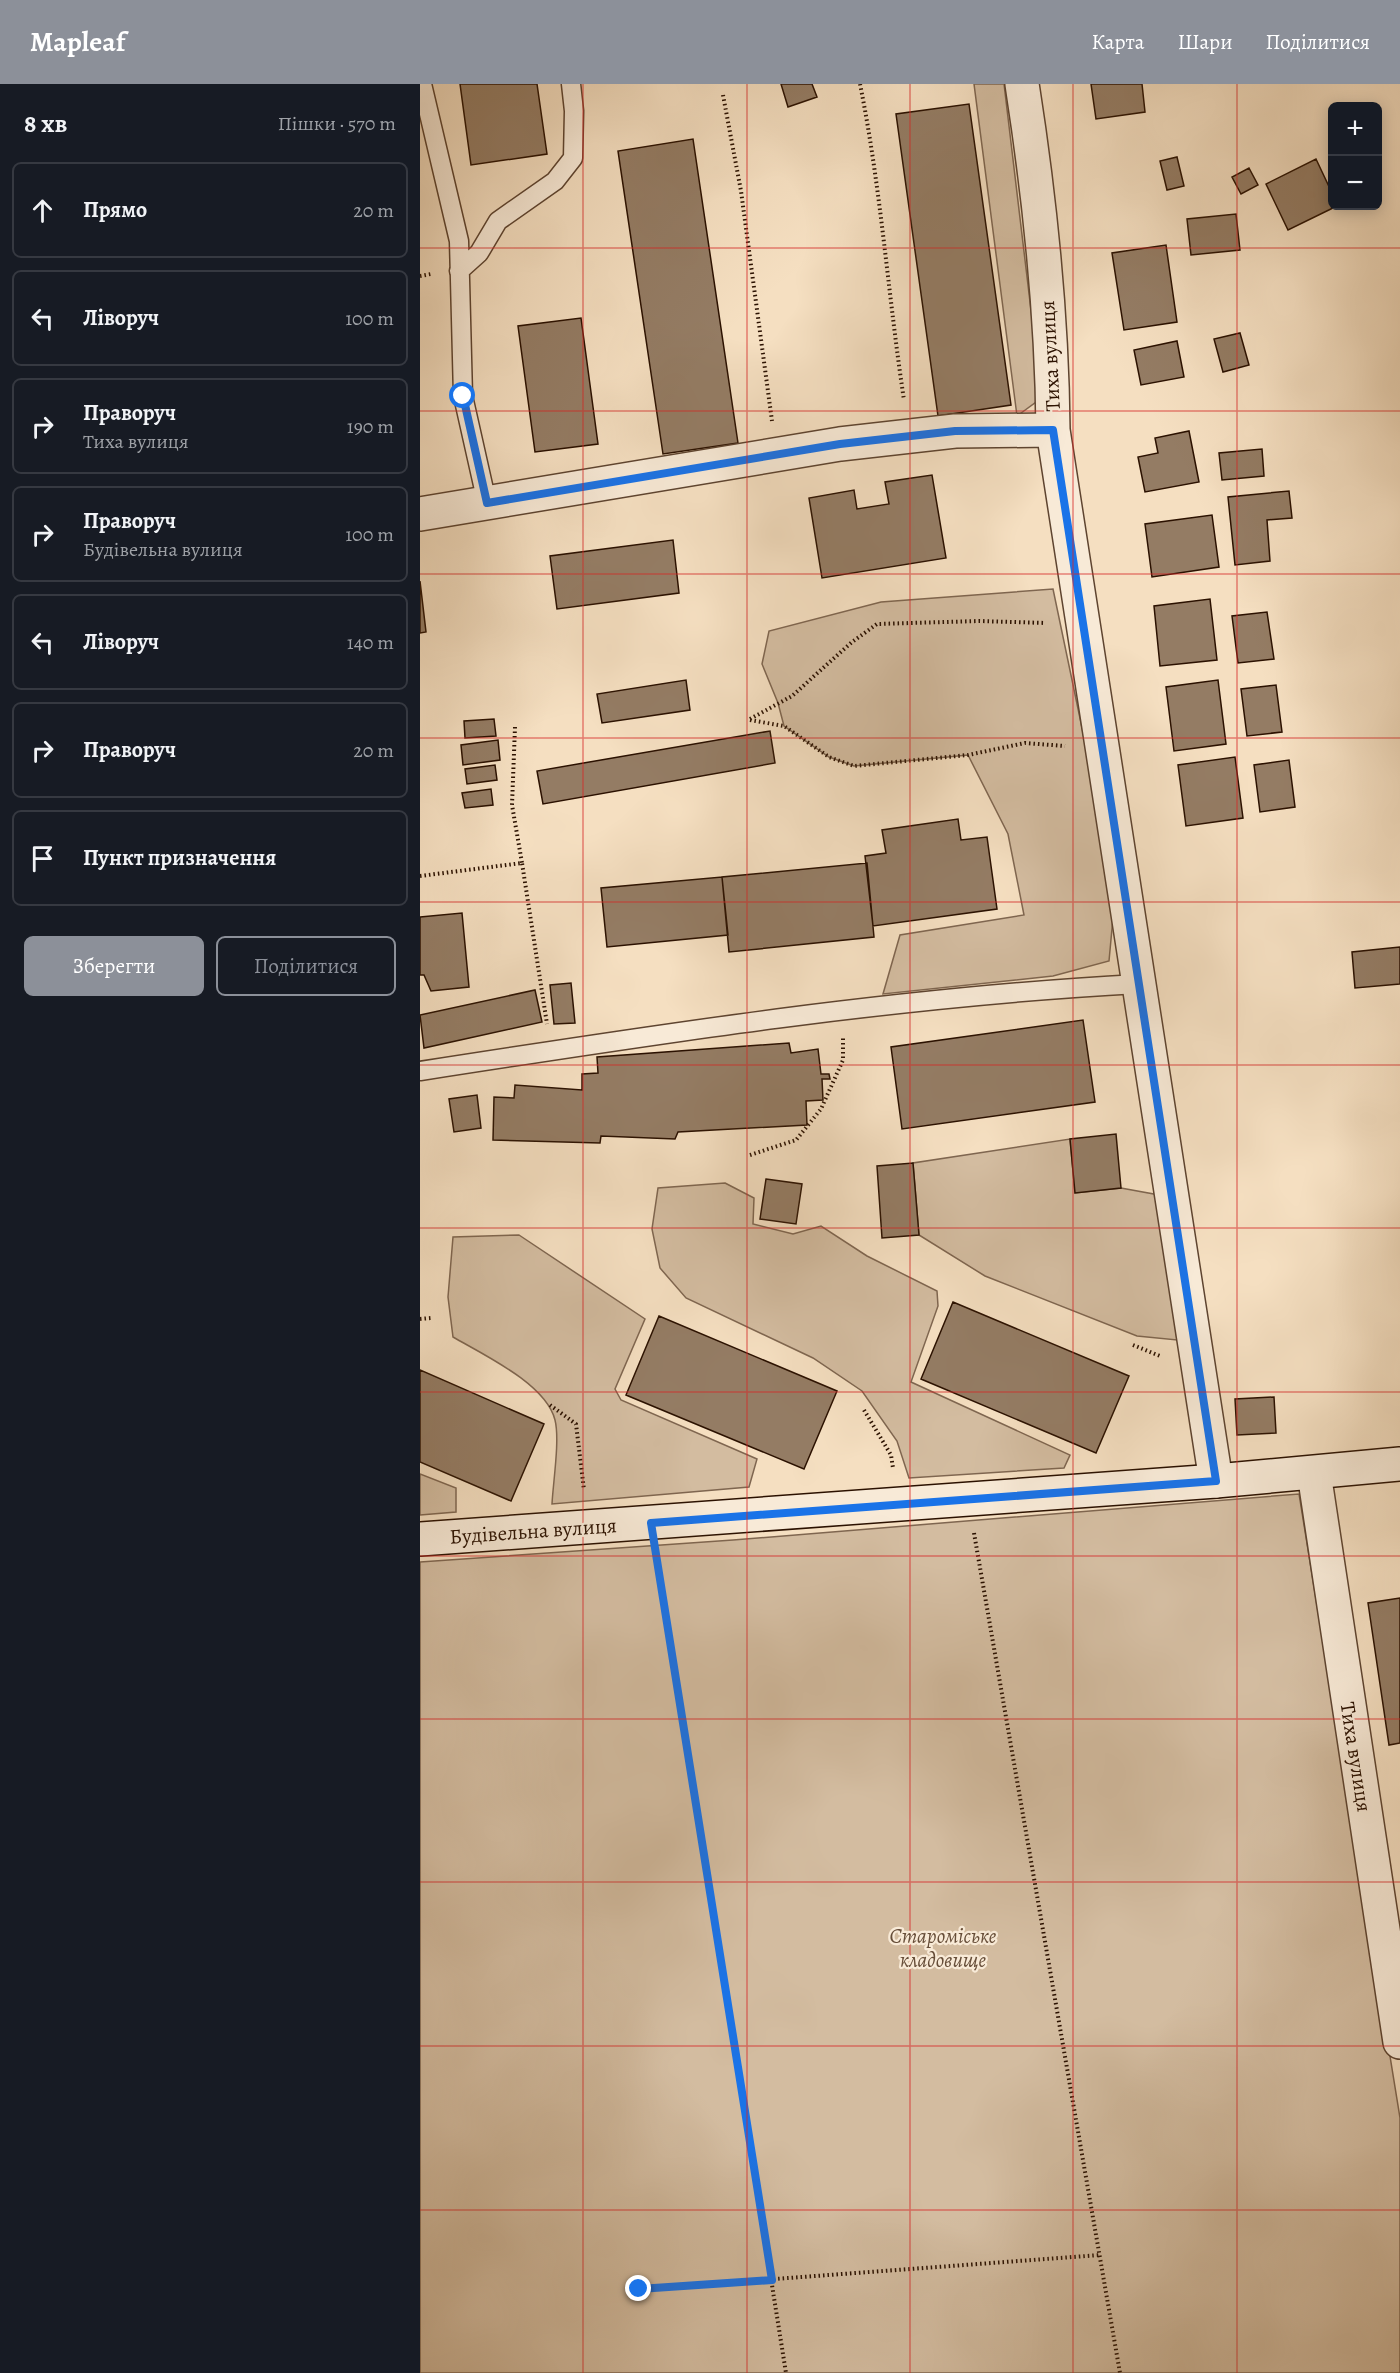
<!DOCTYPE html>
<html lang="uk">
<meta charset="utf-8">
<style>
:root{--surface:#171b24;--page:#242831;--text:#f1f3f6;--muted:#9ea1a6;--line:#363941;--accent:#8c9099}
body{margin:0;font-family:Alegreya,serif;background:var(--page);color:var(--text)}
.controls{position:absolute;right:18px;top:18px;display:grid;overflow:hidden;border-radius:9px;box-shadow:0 3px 15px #0003}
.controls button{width:54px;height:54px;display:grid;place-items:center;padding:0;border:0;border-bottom:2px solid var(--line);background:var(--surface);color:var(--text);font:30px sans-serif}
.stop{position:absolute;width:18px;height:18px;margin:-14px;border:4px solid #1a73e8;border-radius:50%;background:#fff}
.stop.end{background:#1a73e8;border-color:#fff;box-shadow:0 2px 6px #0008}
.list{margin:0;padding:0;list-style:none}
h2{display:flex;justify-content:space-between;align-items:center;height:78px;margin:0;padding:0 24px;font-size:26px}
h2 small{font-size:20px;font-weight:400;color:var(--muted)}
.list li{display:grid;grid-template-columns:39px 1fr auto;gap:18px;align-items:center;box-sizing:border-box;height:96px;margin:0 12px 12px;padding:0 12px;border:2px solid var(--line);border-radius:9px}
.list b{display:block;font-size:22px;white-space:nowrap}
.list p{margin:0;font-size:20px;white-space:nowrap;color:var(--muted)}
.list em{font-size:20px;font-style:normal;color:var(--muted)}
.actions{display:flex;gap:12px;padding:18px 24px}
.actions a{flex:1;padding:14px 0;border:2px solid var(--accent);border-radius:9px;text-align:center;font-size:21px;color:var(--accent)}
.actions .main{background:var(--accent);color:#fff}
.icon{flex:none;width:33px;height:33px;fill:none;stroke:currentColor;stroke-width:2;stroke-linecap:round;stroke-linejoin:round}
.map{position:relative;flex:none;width:980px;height:2289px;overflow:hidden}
header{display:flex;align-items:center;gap:36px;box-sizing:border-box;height:84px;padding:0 30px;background:var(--accent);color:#fff}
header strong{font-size:28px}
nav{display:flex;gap:33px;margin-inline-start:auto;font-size:21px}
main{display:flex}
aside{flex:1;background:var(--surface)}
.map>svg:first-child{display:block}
.green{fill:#d3bca0;stroke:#7f6650;stroke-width:1.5}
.building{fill:#947c64;stroke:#2b1100;stroke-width:1.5}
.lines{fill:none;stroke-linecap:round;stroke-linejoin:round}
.lane-casing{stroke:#5e4430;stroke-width:21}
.street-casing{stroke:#5e4430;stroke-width:36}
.secondary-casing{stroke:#2b1100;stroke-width:36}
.path{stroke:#2b1100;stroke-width:4;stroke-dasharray:1.5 3;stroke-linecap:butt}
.lane{stroke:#f8ead7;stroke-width:18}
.street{stroke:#f8ead7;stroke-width:33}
.secondary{stroke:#f8ead7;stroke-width:33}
.route{stroke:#1a73e8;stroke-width:8}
.grid{fill:none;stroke:#d62828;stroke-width:1.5;stroke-opacity:0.55}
.labels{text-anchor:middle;stroke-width:4.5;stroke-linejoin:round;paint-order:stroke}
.street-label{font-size:21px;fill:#2b1100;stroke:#f8ead7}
.park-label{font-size:21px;font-style:italic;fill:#664d38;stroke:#f8ead7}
</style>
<header>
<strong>Mapleaf</strong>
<nav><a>Карта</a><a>Шари</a><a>Поділитися</a></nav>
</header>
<main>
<aside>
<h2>8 хв<small>Пішки · 570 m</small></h2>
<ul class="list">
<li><svg class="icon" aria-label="ahead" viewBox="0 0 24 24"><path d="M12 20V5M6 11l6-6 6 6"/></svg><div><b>Прямо</b></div><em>20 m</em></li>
<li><svg class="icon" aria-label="left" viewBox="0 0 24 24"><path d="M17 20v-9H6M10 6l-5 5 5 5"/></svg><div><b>Ліворуч</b></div><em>100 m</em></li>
<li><svg class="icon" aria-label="right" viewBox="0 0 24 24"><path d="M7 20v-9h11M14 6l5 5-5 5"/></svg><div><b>Праворуч</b><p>Тиха вулиця</p></div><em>190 m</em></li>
<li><svg class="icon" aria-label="right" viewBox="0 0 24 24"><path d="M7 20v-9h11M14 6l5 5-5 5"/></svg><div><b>Праворуч</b><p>Будівельна вулиця</p></div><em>100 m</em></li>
<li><svg class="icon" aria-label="left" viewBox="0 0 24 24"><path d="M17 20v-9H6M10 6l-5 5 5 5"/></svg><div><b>Ліворуч</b></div><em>140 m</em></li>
<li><svg class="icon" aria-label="right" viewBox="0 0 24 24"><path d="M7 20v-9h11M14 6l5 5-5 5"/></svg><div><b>Праворуч</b></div><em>20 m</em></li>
<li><svg class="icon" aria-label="arrive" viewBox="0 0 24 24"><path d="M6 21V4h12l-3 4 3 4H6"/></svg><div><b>Пункт призначення</b></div></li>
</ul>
<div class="actions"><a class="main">Зберегти</a><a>Поділитися</a></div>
</aside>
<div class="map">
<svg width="980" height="2289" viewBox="0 0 980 2289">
<rect width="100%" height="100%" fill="#f5dfc1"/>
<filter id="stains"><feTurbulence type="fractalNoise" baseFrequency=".00333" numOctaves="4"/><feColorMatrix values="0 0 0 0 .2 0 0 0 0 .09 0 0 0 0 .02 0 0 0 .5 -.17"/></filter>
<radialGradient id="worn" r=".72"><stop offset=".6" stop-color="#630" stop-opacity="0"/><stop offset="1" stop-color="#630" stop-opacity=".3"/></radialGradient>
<path class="green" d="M554,0h30l34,285 -2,33 -19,14z
M633,505l33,158 28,160 -5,54 -56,15 -170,18 17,-59 124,-20 -16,-81 -40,-79 -114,11 -25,-9 -45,-31 -6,-23 -16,-39 7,-33 112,-29z
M650,1055l5,54 46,-5 38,7 18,145 -40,-4 -152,-60 -66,-41 -6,-72z
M305,1099l29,15 -1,26 40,10 28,-8 46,30 70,35 1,15 -27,76 159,73 -6,13 -155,10 -12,-37 -35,-50 -49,-33 -127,-60 -26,-30 -8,-39 6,-41z
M99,1151l126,84 -30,70 6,11 136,59 -8,28 -197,17c1,-21 8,-64 3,-84 -9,-36 -71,-65 -102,-83l-5,-40 5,-60z
M0,1390l36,14v24l-36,3z
M879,1410l101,624v255h-980v-811l313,-22z"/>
<path class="building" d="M40,0h77l10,70 -76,11z
M361,0h31l5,13 -29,10z
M671,0h51l3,28 -49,7z
M549,20l42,301 -73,11 -42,-302z
M273,55l45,304 -75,11 -45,-303z
M757,73l7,29 -17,4 -7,-29z
M896,75l16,34v13h5l-49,24 -22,-46z
M829,84l9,17 -17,9 -9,-17z
M816,130l4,36 -49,5 -4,-36z
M746,161l11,77 -53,8 -12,-77z
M161,234l17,126 -63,8 -17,-126z
M820,249l9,32 -26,7 -9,-33z
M757,257l7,36 -43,8 -7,-35z
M769,347l10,51 -54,10 -7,-35 20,-4 -3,-15z
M842,365l2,27 -42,4 -3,-27z
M512,391l14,83 -124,20 -13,-80 45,-8 3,19 32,-5 -4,-22z
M869,407l3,27 -25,2 3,41 -35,4 -7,-68z
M792,431l7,52 -67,10 -7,-53z
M253,456l6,53 -122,16 -7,-53z
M0,497l6,51 -6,1z
M790,515l7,61 -57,6 -6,-60z
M847,528l7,47 -36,4 -6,-47z
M266,596l4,30 -88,13 -5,-29z
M798,596l8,64 -52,7 -8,-64z
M856,601l6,47 -35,4 -6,-47z
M74,635l2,17 -31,2 -1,-17z
M350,647l5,32 -232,41 -6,-33z
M78,656l2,20 -37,5 -2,-20z
M815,673l8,61 -57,8 -8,-61z
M869,676l6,47 -35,5 -6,-47z
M75,681l2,15 -30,4 -2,-15z
M71,705l2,16 -28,3 -3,-15z
M538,735l3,21 26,-3 10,72 -124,17 -8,-70 21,-3 -4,-23z
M447,779l7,74 -145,15 -7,-75z
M302,793l6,58 -121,12 -6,-59z
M42,829l7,74 -38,4 -7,-16h-4v-58z
M980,863v37l-45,4 -3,-36z
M151,899l4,40 -21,1 -4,-39z
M115,906l7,32 -118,26 -4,-33z
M663,936l12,82 -193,27 -11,-82z
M369,959l2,10 27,-4 3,25h8l1,5h-8l1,21 -17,1 1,24 -129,7 -3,7 -74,-3 -1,7 -107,-3 1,-43 20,1 1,-13 67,5v-16l16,-1 -1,-16z
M57,1011l4,33 -27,4 -5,-33z
M696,1050l5,54 -46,5 -5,-54z
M493,1079l6,72 -37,3 -5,-72z
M346,1095l36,5 -6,40 -36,-5z
M533,1218l176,74 -33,77 -175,-74z
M239,1232l178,75 -33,78 -178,-74z
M0,1286l124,54 -33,77 -91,-39z
M854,1313l2,36 -39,2 -2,-36z
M980,1514v145l-11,2 -21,-142z"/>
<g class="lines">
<g class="lane-casing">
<path id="lane" d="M2,0l37,157 4,155 24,107
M39,187l20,-18 19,-32 57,-40 18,-23 1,-47 -3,-27
M0,987c238,-37 477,-74 718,-87"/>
</g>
<g class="street-casing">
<path id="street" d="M602,0c18,115 30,230 31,346l163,1051
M0,430l420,-70 115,-13 98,-1
M894,1389l86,569"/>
</g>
<g class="secondary-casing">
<path id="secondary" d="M0,1455l796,-58 184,-17"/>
</g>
<path class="path" d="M440,0c21,104 28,211 44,316
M303,11l18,96 31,230
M0,192l11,-2
M330,635l42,-23 60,-54 25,-18 102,-3 67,2
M330,636l34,6 45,31 25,9 114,-11 57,-12 40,3
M95,643l-3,78 10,58
M0,792l102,-13 25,161
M330,1071l46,-15 25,-31 22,-49v-22
M0,1235l11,-1
M713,1261l27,11
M130,1321l26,19 8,66
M444,1326l27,45 2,13
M554,1449l146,840
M236,1473l130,816
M219,2205l461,-34"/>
<use href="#lane" class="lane"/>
<use href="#street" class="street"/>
<use href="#secondary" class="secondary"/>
</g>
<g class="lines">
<path class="route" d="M43,312l24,107 353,-59 115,-13 98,-1 163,1051 -565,42 121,757 -133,9"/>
</g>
<path class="grid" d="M163,0v2289M327,0v2289M490,0v2289M653,0v2289M817,0v2289M0,164h980M0,327h980M0,490h980M0,654h980M0,818h980M0,981h980M0,1144h980M0,1308h980M0,1472h980M0,1635h980M0,1798h980M0,1962h980M0,2126h980"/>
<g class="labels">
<g class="street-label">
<text transform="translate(630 272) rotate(-93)" y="7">Тиха вулиця</text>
<text transform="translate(113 1447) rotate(-4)" y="7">Будівельна вулиця</text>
<text transform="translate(936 1673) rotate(81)" y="7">Тиха вулиця</text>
</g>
<g class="park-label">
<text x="523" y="1859">Староміське<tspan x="523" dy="24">кладовище</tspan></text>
</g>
</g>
<rect width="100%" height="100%" filter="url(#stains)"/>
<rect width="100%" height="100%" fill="url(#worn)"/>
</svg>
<div class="controls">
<button>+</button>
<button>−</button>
</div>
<div class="stop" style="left:43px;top:312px"></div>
<div class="stop end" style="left:219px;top:2205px"></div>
</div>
</main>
